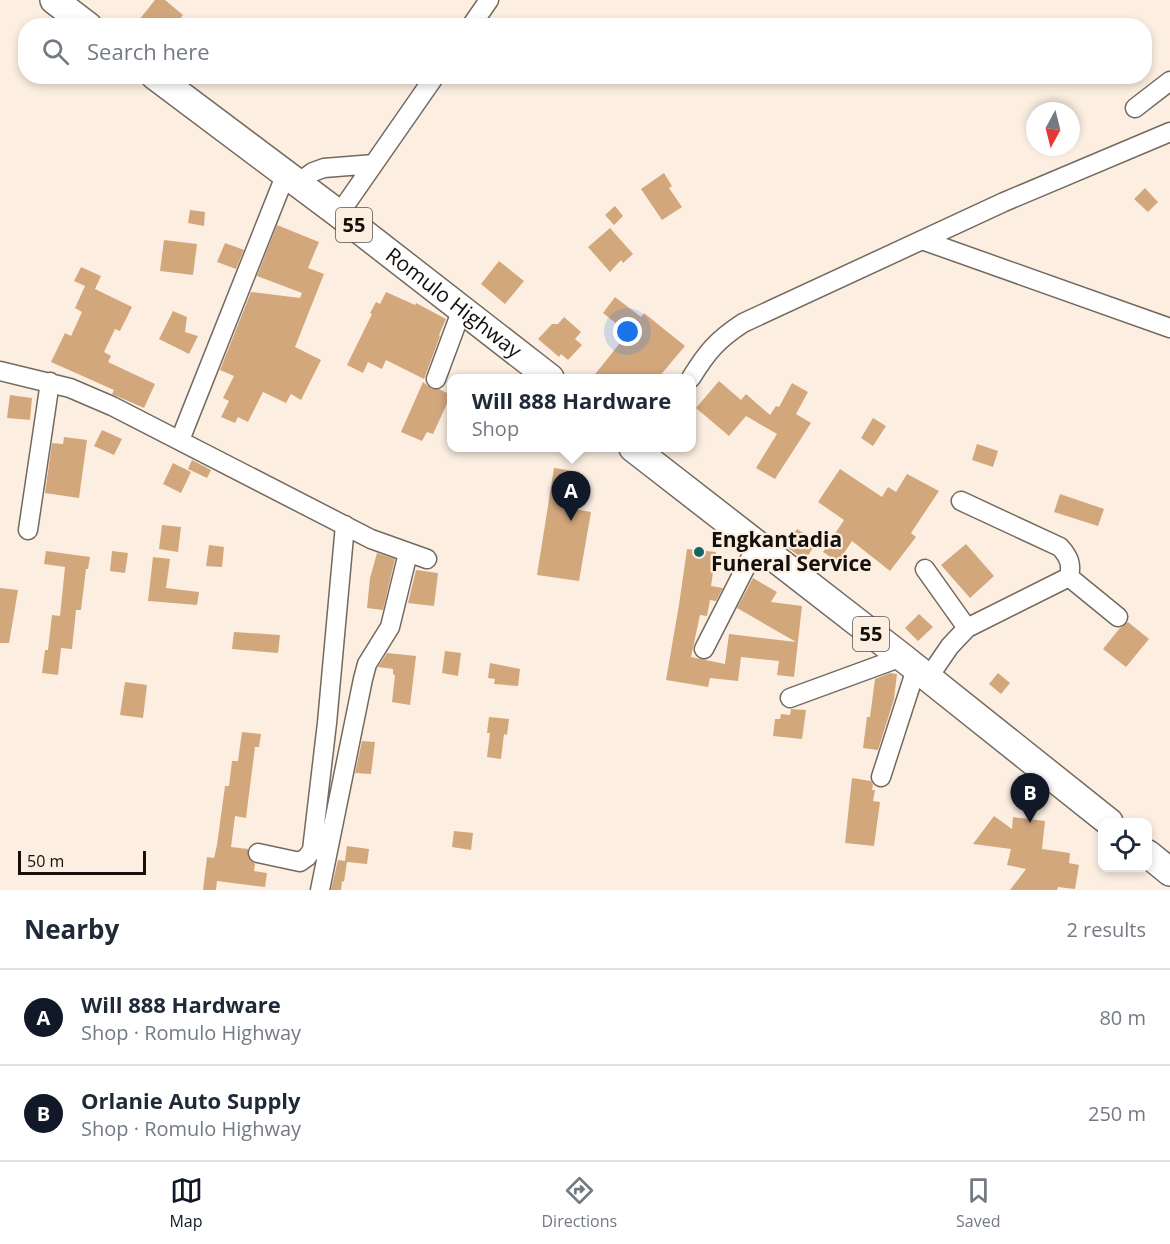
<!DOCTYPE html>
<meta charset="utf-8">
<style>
:root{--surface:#fff;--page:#f6f6f7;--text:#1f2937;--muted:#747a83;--line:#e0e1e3;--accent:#111827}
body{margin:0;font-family:"Open Sans",sans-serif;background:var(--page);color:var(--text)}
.controls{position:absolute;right:18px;bottom:18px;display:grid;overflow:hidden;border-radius:12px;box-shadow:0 3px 9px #0003}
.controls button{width:54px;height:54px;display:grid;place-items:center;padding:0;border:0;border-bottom:2px solid var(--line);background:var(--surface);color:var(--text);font:30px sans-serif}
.compass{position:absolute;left:1026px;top:102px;width:54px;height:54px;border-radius:50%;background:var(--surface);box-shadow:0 3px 9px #0003;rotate:187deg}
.scale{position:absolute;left:18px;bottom:15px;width:128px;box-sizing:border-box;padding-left:6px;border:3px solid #140f0b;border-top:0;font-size:16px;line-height:21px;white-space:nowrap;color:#140f0b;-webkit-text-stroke:4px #fcefe2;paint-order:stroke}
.you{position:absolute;left:628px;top:332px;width:21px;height:21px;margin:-15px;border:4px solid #fff;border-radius:50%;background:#1a73e8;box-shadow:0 0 0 9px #1a73e833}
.badge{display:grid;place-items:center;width:39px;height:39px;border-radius:50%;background:var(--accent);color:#fff;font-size:20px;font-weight:700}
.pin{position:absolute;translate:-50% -50px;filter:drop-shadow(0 2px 3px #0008)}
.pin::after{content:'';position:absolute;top:32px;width:21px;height:18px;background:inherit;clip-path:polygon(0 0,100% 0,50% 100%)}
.popup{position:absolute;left:447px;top:374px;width:249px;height:78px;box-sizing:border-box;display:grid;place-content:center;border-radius:12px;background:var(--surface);filter:drop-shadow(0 2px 4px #0005);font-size:20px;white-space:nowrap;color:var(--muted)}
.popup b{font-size:22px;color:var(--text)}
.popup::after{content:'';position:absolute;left:50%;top:100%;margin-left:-12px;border:12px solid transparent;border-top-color:var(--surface)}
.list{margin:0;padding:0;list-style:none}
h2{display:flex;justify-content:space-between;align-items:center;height:78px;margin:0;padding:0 24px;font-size:26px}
h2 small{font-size:20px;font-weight:400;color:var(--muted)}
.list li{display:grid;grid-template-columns:39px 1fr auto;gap:18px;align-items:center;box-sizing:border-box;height:96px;padding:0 24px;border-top:2px solid var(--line)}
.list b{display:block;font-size:22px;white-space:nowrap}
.list p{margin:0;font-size:20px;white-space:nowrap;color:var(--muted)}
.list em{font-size:20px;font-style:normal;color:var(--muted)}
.icon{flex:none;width:33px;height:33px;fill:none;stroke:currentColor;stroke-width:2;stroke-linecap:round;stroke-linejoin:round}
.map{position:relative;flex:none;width:1170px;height:890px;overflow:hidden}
.search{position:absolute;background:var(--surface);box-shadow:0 3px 9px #0003;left:18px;right:18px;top:18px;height:66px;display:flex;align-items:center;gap:15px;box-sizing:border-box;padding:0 21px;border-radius:24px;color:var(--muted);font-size:22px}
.sheet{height:270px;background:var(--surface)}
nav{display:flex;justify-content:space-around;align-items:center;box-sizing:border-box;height:84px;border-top:2px solid var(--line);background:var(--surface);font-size:16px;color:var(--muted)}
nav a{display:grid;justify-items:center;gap:3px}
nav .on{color:var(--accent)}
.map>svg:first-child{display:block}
.building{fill:#d3a77c}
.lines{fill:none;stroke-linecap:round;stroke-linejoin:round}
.minor-casing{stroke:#74695e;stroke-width:21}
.highway-casing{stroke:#74695e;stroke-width:30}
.minor{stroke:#fff;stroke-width:18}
.highway{stroke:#fff;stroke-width:27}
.poi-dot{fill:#166564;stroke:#fcefe2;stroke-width:2}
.labels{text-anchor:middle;stroke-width:4.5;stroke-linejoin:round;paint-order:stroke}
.shield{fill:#fcefe2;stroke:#5a524c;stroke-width:1.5}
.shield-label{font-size:20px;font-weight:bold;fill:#140f0b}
.street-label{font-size:21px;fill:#140f0b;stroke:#fcefe2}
.poi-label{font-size:21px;font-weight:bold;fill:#140f0b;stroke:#fcefe2;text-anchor:start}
</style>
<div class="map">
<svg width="1170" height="890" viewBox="0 0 1170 890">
<rect width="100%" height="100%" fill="#fcefe2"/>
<path class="building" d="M155,0h10l18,15 -9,11h-40z
M664,173l8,13 -3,2 13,19 -20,13 -21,-31z
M1145,188l13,14 -10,10 -14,-13z
M615,206l8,10 -9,9 -9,-10z
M190,210l15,2 -1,14 -16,-3z
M277,225l42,17 -11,26 16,6 -29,73 26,13 -20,40 -10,-6 -5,9 -23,-11 -15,30 -10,-5 -3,6 -14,-6 8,-16 -6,-3 11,-22 -14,-6 31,-78 49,6 2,-5 -45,-17z
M610,228l23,26 -10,9 -2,-3 -11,12 -22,-25z
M164,240l33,4 -4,31 -33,-4z
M225,243l19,7 -8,19 -19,-7z
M499,261l25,20 -19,23 -24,-20z
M81,267l20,9 -6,13 37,18 -12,24 -5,-2 -11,23 7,4 -3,6 47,22 -11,24 -32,-14 2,-4 -63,-28 14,-29 6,3 11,-24 -7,-4 10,-22 -11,-5z
M386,292l29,13 1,-2 30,16 -7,16 1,1 -16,43 -38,-19 -4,9 -14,-7 -5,11 -16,-8 25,-51 -2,-1 6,-11 4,2z
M615,297l26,20 3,-4 41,33 -27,32h-66l36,-45 -25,-20z
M173,311l14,6 -2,15 13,4 -9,18 -30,-15z
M564,317l17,15 -6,7 7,6 -14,15 -7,-6 -2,3 -21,-18 14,-15h6z
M719,381l22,19 5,-6 24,21 6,-9 3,1 13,-24 16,9 -12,22 15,9 -36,56 -19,-11 21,-34 -31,-18 -17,20 -33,-28z
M423,382l9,7h7l12,6 -18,39 -6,-2 -5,9 -21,-9z
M10,395l22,3 -2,22 -23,-2z
M873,418l13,8 -13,20 -12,-8z
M102,430l20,9 -8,16 -20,-9z
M64,437l23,3 -8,58 -34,-5 7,-50 11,1z
M977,444l21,7 -5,16 -21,-7z
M192,460l19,10 -4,8 -19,-9z
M173,463l18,9 -10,21 -18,-9z
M554,468l26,4 -6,37 17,3 -12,69 -42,-6z
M840,469l42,28 6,-10 8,5 11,-18 32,17 -28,42 5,4 -26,34 -38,-30 -14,21 -15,-10 21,-32 -26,-18z
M1060,494l44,15 -6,17 -44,-14z
M162,525l19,2 -3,25 -19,-3z
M797,529l20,13 -12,18 -20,-14z
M966,544l28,32 -24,22 -29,-33z
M209,545l15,2 -2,20 -16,-1z
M687,549l29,3 -5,34 12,2 -7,13 -6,-1 -3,16 -7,-1 -9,42 34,7 4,-30 67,8 -59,-34 16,-30 24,14 -6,10 31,4 -8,71 -17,-2 2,-14 -38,-4 -3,24 -28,-3 -2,9 -42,-7 13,-75z
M46,551l44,6 -2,12h-2l-5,41h-5l-4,39 -11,-1 -3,27 -16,-2 3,-23h3l4,-35 8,1 5,-49 -21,-3z
M112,551l16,2 -3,20 -15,-2z
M377,553l18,6 -12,51 -16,-2 3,-30z
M153,557l17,2 -4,29 33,4 -2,13 -49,-4z
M416,570l22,3 -4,33 -26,-3z
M0,588l18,2 -9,53h-9z
M919,614l14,13 -15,14 -13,-13z
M1128,622l21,17 -23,28 -23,-18 17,-21z
M234,632l46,3 -2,18 -46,-4z
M445,651l16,2 -3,23 -16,-3z
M387,653l29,3 -6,49 -18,-3 3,-27 -2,-1v-5l-15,-2z
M490,663l30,6 -2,17 -24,-2 1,-5 -7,-1z
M890,673l7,1 -3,25 -16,51 -15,-2 4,-31h3l5,-38z
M998,673l12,10 -9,11 -12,-10z
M125,682l22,3 -4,33 -23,-3z
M791,709l15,1 -4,29 -29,-3 2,-17h5l1,-5 9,1z
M489,717l20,2 -2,16 -3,-1 -3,25 -14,-2 3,-24h-3z
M242,732l19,2 -2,13h-4l-9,71 -11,-2 -4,31 17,2v8l7,7 -1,7 13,2 -2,14 -48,-6 -1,9h-13l4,-33 7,1 3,-13 8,-59h4l3,-25h6z
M362,741l13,1 -4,32 -16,-1z
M852,778l19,3 2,4 -1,5h3l-2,11 7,1 -6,44 -29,-3z
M994,816l18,13 1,-12 32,4 -3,28 28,4 -1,10 10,2 -4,24 -17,-2 -1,3h-47l16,-21 -19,-4 4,-16 -38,-5z
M454,831l19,2 -2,17 -19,-3z
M347,846l22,3 -2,15 -20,-2 -3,20 -2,-1 -1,9h-10l7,-30 7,1z"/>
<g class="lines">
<g class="minor-casing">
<path id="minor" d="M471,26l18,-26
M1135,108l35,-27
M297,184l16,-12 11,-4 50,-4
M339,214l96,-138
M922,240l248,88
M0,371l70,17 42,18 259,133 56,20
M691,378c16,-26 26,-38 52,-55l261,-121 166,-70
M436,379l26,-70
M180,440l105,-264
M28,530l22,-148
M925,569l42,59
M1069,577l49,40
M704,649l53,-104
M928,678l22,-32 17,-18 102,-51c3,-13 0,-20 -9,-30l-99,-46
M790,698l112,-41
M881,777l35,-108
M258,853l42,9 7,-5 5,-7 15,-127 18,-198
M320,890l43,-211 4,-15 23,-37 18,-74"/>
</g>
<g class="highway-casing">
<g id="highway">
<path d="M54,0l34,26"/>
<path id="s1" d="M155,76l184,138 211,164"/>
<path d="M633,448l269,209 207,165"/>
<path d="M1148,854l22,18"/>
</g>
</g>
<use href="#minor" class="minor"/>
<use href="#highway" class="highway"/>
</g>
<circle class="poi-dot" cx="699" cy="552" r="6"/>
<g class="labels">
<g class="shield">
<rect x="336" y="208" width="36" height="34" rx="4.5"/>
<rect x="853" y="617" width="36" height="34" rx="4.5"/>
</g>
<g class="shield-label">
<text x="354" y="232">55</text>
<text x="871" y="641">55</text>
</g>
<g class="street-label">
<text dy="7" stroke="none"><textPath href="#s1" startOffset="375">Romulo Highway</textPath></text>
</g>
<g class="poi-label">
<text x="711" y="547">Engkantadia<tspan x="711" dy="24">Funeral Service</tspan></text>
</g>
</g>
</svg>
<div class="controls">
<button><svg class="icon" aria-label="locate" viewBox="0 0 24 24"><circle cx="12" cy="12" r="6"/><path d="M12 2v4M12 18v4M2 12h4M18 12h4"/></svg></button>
</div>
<svg class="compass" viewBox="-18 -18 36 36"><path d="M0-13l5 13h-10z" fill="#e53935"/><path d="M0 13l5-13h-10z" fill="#747a83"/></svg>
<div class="scale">50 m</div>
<div class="you"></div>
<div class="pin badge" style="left:571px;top:521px">A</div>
<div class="popup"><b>Will 888 Hardware</b>Shop</div>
<div class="pin badge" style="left:1030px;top:823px">B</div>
<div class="search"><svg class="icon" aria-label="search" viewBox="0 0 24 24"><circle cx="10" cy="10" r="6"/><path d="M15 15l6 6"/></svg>Search here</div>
</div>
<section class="sheet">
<h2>Nearby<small>2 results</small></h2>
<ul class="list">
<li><span class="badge">A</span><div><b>Will 888 Hardware</b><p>Shop · Romulo Highway</p></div><em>80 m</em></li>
<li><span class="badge">B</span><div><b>Orlanie Auto Supply</b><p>Shop · Romulo Highway</p></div><em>250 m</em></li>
</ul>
</section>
<nav>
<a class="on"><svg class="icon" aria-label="map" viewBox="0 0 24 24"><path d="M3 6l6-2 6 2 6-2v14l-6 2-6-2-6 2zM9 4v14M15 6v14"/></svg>Map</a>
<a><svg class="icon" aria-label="directions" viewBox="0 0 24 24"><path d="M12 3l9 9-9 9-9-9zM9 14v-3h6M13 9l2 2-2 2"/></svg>Directions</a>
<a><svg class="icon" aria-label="saved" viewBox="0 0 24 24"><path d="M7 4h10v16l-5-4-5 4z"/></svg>Saved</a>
</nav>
